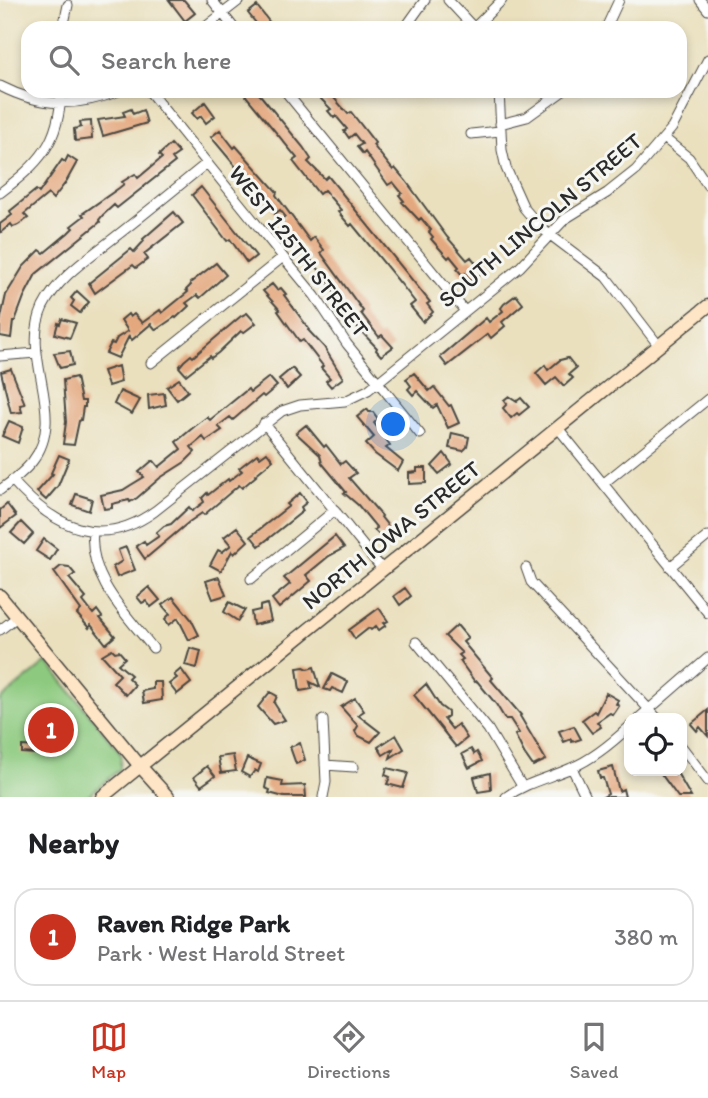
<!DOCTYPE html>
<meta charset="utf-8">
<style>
:root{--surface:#fff;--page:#f6f6f6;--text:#202124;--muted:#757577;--line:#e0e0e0;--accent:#c8321e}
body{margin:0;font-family:Itim,sans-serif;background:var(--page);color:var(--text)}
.controls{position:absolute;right:21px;bottom:21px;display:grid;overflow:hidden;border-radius:14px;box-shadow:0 4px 10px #0003}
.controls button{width:63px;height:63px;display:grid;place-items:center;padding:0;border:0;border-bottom:2px solid var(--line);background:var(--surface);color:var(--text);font:35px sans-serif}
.you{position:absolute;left:394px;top:425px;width:24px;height:24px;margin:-18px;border:5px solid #fff;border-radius:50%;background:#1a73e8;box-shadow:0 0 0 10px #1a73e833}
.badge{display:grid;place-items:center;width:46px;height:46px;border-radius:50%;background:var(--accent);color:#fff;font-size:23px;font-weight:700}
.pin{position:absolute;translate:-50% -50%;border:4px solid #fff;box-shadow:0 2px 7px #0006}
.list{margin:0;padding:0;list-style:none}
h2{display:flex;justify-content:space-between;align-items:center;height:91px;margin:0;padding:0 28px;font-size:30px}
h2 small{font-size:23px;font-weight:400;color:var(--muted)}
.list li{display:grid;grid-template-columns:46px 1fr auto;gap:21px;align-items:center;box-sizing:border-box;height:98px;margin:0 14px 14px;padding:0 14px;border:2px solid var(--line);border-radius:21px}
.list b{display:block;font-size:26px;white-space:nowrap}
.list p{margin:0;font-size:23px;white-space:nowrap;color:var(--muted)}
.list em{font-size:23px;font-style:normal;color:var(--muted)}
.icon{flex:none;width:38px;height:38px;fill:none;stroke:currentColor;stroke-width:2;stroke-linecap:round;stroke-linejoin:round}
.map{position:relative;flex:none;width:708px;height:797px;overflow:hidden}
.search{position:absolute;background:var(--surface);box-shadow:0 4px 10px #0003;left:21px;right:21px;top:21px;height:77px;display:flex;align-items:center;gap:18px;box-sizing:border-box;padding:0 24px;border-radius:21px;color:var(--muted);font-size:26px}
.sheet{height:203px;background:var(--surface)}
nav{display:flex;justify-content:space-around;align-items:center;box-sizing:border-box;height:98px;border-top:2px solid var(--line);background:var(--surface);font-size:19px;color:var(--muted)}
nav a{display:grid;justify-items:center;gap:4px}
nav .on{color:var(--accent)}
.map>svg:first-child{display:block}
.green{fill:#8dca7f;stroke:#5c7a55;stroke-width:2}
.building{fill:#e4a87f}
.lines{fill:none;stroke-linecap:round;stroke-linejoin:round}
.street-casing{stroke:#484641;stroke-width:11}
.secondary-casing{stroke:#484641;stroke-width:15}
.street{stroke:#fff;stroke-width:9}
.secondary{stroke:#fde5c5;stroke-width:12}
.labels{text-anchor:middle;stroke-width:6;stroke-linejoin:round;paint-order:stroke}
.street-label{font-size:23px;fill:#2b2b2b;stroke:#f6f6f2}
</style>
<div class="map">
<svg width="708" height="797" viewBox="0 0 708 797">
<rect width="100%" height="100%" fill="#f6f6f2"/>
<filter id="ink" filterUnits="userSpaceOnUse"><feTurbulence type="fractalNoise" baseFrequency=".0143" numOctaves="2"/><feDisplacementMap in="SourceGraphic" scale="14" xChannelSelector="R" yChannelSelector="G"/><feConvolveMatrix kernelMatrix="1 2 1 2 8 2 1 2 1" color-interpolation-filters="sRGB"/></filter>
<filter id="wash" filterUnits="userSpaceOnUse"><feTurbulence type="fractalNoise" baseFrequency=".00686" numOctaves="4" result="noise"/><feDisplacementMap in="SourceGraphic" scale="28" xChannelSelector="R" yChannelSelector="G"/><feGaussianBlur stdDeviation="1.57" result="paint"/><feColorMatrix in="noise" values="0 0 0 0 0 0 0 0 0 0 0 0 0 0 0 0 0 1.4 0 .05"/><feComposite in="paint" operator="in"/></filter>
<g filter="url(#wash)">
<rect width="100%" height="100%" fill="#eae0be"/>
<path class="green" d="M47,662l70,86 4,7 -1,14 -33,28h-87v-97z"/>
<g id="blocks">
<path class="building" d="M169,0h15l11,13 -10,8z
M257,6l17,22h-14l-12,-15z
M242,91h14l5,5 42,51 8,12 -3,3 17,17 3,-3 102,126 -3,2 6,8 -10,10 -13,-16 5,-4 -14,-18 -49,-60 -2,2 -12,-14 3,-2 -17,-20 -5,4 -26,-33 4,-3z
M313,91h15l20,23 3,-2 24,31 -2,2 20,25 2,-2 11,13 41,56 20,23 4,-3 12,15 -11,10 -7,-9 -3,2 -5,-6 2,-2 -9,-11 -2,2 -17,-19 2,-2 -4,-5 2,-2 -10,-12 -2,2 -17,-18 2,-1 -5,-6 3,-2 -9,-11 -5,3 -23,-33 -2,2 -6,-7 5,-3 -8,-10 -5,4 -5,-7 3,-2 -11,-13 -2,2 -6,-7 3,-2z
M205,102l10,14 -9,7 -5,-7 -4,3 -5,-6z
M131,109l2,5 10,-4 4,13 -44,13 -5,-16 27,-4 -2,-4z
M91,121l1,18 -17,2 -1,-12 7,-2 -1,-5z
M220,130l14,18 2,-2 41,46 -1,3 34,46 4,-4 10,13 -3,3 42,58 -2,2 18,24 3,-2 11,12 -12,9 -5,-6 1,-2 -22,-23 3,-2 -29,-38 2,-1 -26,-31 2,-2 -23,-22 -5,-7 6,-6 -5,-6 -5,4 -8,-16 -5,1 -5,-6 2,-3 -9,-11 -3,3 -6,-7 1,-1 -31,-37z
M171,144l8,9 -7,5 3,4 -58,46 -3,-3 -11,10 -4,5 1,2 -64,52 -12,23 -9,24h-2l-2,17 -11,-2v-14l6,-27 17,-28 17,-17 4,3 24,-20 5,-5 -2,-2 13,-10 -2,-2 37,-26 5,-4 -2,-2 13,-8 3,4 24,-20 -3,-3z
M68,156l9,6 -11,20 -13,17 -5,-5 -24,20 4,4 -10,7 -5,2 -2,-3 -11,9v-9l12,-9 -2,-4 26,-21 3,3 23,-33 3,2z
M201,187l55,69 -9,7 -17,-24 -3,2 -35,-46z
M174,212l9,11 -39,31 4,5 -12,9 -3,-3 -38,28 -6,-10 42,-34 3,3 10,-11 -1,-2z
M216,263l10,12 -26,23 -3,-3 -11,8 3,3 -13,12 -1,-1 -19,13 -5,-6 -19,16 -3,-4 -11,22 -12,-5 5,-10 3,1 3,-6 11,-7 -7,-11 7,-6 2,3 4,-3 8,9 18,-13 2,3 26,-21 -2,-2 5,-5 -1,-2z
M272,284l5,6 4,-2 5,6 -2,1 25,34 -1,1 16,17 19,31 -12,9 -5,-6 4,-3 -9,-10 2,-2 -20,-26 -3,2 -22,-31 2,-1 -17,-19z
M77,291l12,11 -9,11 -9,-7 3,-5 -3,-3z
M516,295l7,9 -21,18 3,4 -14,12 -3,-4 -41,32 -7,-9 46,-39 3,4 14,-11 -2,-3 3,-4z
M247,313l9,10 -13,10 -2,-2 -23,22 -7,5 -1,-2 -24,19 -7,-8 5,-6 7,-6 2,2 48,-41z
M62,319l14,4 -6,15 -15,-4 3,-11 2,1z
M70,351l3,14 -13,3 -6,-15z
M568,358l8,10 -7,6 4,4 -9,8 -8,-9 -10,8 -10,-12 9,-8 3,5 12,-10z
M118,366l3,16 -13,4 -5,-15z
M292,368l8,9 -13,12 -8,-10z
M11,369l14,35 -5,1 2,7 -11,1 -10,-41z
M414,373l15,18 5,-4 15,19 2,-1 8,18 -11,5 -11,-23 -4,3 -16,-17 -4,4 -5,-6 3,-3 -5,-7z
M76,377l5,24h4v6h-2l-2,13 -2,1 -5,24 -11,-1 3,-22 -3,-42z
M269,377l8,9 -13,11 -2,-2 -29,25 -3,-3 -12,9 4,4 -7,5 -9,6 -3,-4 -12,10 4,5 -10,10 -25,16 -23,20 -7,4 -1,-2 -17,4v4l-8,1 -3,-14 22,-5 8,-5 13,-8 -5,-5 13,-11h2l5,6 22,-18 -5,-7 19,-16 12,-9 3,3 38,-31 2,3z
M179,379l9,12 -11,9 -10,-13z
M120,391l20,9 -8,14 -18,-10z
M164,393l2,12 -17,4 -1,-14z
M509,396l8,5 4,-3 8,9 -10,8 -2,-2 -6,5 -8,-10 4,-4 -3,-4z
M367,409l2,3h4l5,7 -4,4 16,22 -4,3 17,14 -5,9 -23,-17 -9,-10 8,-7 -17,-20z
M9,421l14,6 -5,16 -16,-7z
M306,425l18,22 2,-2 15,19 4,-3 11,12 -7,5 33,38 -1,1 14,18 -9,7 -12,-12 3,-2 -19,-23 -14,-12 2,-1 -24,-29 -2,-8 -24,-22z
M452,433l17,4 -2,10 -4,4 -14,-3z
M267,452l6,8 -18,15 1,1 -14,12 -3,-3 -35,30 -2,-2 -13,9 -44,37 -9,-13 8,-5 2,4 13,-9 -3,-3 8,-7 7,-2 18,-17 3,4 12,-9 -2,-4 5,-5 1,2 20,-16 1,2 13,-10 -3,-3 18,-14 3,3z
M444,453l8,11 -13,10 -7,-8z
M59,455l10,4 -11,27 -12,14 -9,-8 16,-18 -2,-1z
M417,468h9v15l-17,1v-11l8,-1z
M300,493l7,9 -6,5 2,4 -44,35 -8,-10 38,-30 -2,-2z
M76,494l16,5 -3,12 -17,-6z
M7,504l9,12 -16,12v-18z
M21,522l12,12 -9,10 -13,-11z
M237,527l11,14 -14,13 -2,-3 -11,20 -11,-6 8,-15 4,2 9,-7 -7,-8z
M335,536l9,12 -15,8 -23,19 5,6 -32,27 -7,-9 18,-15 -6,-6z
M44,539l13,10 -7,11 -14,-9z
M126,547l9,23 -18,7 -4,-10 9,-6 -4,-11z
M61,566l8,1 6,7 -6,4 17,20 -3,3 10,13 4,-4 5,7 -2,1 15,18 -9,8 -15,-19 -2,3 -12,-14 4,-4 -27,-38z
M219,577l7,18 -13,4 -7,-18z
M149,587l11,13 -9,7 -5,-6 -4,2 -5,-6z
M405,588l6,8 -11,9 -6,-9z
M173,597l18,22 8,16 -10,5 -11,-22 -9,7 -4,-6 5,-5 -8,-9z
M229,602l16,8 -7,11 -14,-9z
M267,604l4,17 -18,4 -2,-13 9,-2v-4z
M379,608l9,13 -4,2 2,2 -7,5 -3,-4 -5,4 -2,-2 -14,11 -6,-9z
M457,625l11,13 -5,4 30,36 -2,2 30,35 -1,1 26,44 -13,6 -9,-13 -9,-18 4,-2 -9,-14h-5l-9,-15 -19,-23 -2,1 -15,-21 3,-2 -4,-4 3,-2 -17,-17z
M190,648l11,3 -4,17 -12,-3z
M112,649l3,3 4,-1 6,7 -7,6 13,11 -3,3 7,7 -9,10 -13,-13 7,-7 -18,-20z
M304,667l4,2 6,-2 6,20 -10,-5 2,7 -12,2 -3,-23z
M181,669l10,14 -14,11 -8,-10 8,-6 -3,-3z
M332,674l16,8 -5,11 -11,-5 -2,3 -6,-2z
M153,682h8l1,18 -18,3 -2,-12 11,-2z
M426,684l14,22 8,6v4l-4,3 8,10 6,-5 9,14 -11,9 -42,-52z
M270,692l7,4 -3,7 11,17 -12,4 -15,-17z
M606,693l12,7 -2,4 3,2 -6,9 -3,-2 -13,9 4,5 -9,6 -10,-13 12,-9 2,2z
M355,698l9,13 -6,4 22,17 -9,10 -14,-7 -2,-4 3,-5 -17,-19z
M708,710v26l-8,-9 -3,4 -6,-7z
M574,726l7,13 -9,3 -1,-3 -7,3 -5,-11z
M396,735l8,14 -14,9 3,-9 -10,6 -5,-8z
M300,743l5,17 -9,4 -6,-17z
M22,746l15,1 -1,7 -14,-1z
M471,749l3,5 3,-2 5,9 -13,7 -7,-14z
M233,755l3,16 -15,2 -3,-16z
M247,758l14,6 -3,8 -3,-2 -5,7 -9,-5z
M207,766l8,10 -14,10 -7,-9z
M613,767l6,24 4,-2 2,8h-22l5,-3 -5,-16h-3l-2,-7z
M387,768l21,5 -5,15 -16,-4 3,-7 -5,-2z
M659,771h17l15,26h-13z
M490,773l1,17 -13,2 -4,-15z
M267,778l16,3 -1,5 23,-1 1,12h-22l-15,-4 1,-3 -5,-2z"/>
</g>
</g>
<g filter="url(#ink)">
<use href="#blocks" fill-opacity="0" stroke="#484641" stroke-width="2"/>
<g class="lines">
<g class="street-casing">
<path id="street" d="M212,0l22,28
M448,0l26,28
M700,0l8,10
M63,28l5,-23
M204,28l36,-28
M405,28l20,-28
M474,28l28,-28
M606,28l13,-28
M0,86c41,21 76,22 119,5
M149,91l134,166 32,39 32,48 73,90
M285,91l179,219
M499,91l3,59 4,18 18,40 17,20 65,49 53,69
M500,124l27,-7 36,-26
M471,134l29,-3
M664,138l25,20 19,28
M0,193c39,-30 60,-50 61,-102
M0,356l36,-3
M151,363l132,-106
M264,423l118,146
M558,428l150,185
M12,480c40,46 88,71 143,31l127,-100 18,-6 45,-4 23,-11 152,-123 45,-48 42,-26 29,-23 36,-42 36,-69
M604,483l104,-84
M0,490c11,-8 23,-17 32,-28 37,-47 -13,-104 11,-155 15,-30 47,-50 72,-70 31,-24 61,-49 92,-74
M93,531c-5,47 32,82 60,117
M670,567l38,-31
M526,568l5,14 126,136
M251,579l84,-69
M0,630l17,-13
M416,642l72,87 34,57
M639,718l69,-60
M323,720l3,62 -3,15
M682,747l26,34
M325,765l29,2
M572,768l14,29
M506,797c21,-15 43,-19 65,-29 22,-9 41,-25 58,-41"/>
</g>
<g class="secondary-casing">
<path id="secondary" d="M0,596l140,170 28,31
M102,797l606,-491"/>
</g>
<use href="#street" class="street"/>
<use href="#secondary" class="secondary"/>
</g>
</g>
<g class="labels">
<g class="street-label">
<text transform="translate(540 220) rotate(-40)" y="8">SOUTH LINCOLN STREET</text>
<text transform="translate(299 251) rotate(52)" y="8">WEST 125TH STREET</text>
<text transform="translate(391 535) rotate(-39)" y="8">NORTH IOWA STREET</text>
</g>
</g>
</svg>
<div class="controls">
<button><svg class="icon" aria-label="locate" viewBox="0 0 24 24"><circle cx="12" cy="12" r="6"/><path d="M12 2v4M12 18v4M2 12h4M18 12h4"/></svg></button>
</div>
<div class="you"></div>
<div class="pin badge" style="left:51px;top:730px">1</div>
<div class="search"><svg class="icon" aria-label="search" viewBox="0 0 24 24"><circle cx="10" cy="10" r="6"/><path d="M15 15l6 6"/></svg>Search here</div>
</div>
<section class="sheet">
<h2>Nearby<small></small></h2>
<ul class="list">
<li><span class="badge">1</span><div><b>Raven Ridge Park</b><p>Park · West Harold Street</p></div><em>380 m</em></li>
</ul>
</section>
<nav>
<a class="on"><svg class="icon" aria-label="map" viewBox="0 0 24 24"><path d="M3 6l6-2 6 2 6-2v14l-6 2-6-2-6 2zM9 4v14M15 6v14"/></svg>Map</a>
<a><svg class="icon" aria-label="directions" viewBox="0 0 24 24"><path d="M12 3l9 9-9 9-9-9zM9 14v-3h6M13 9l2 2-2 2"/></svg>Directions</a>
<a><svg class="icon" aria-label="saved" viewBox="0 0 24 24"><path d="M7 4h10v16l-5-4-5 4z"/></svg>Saved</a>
</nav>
